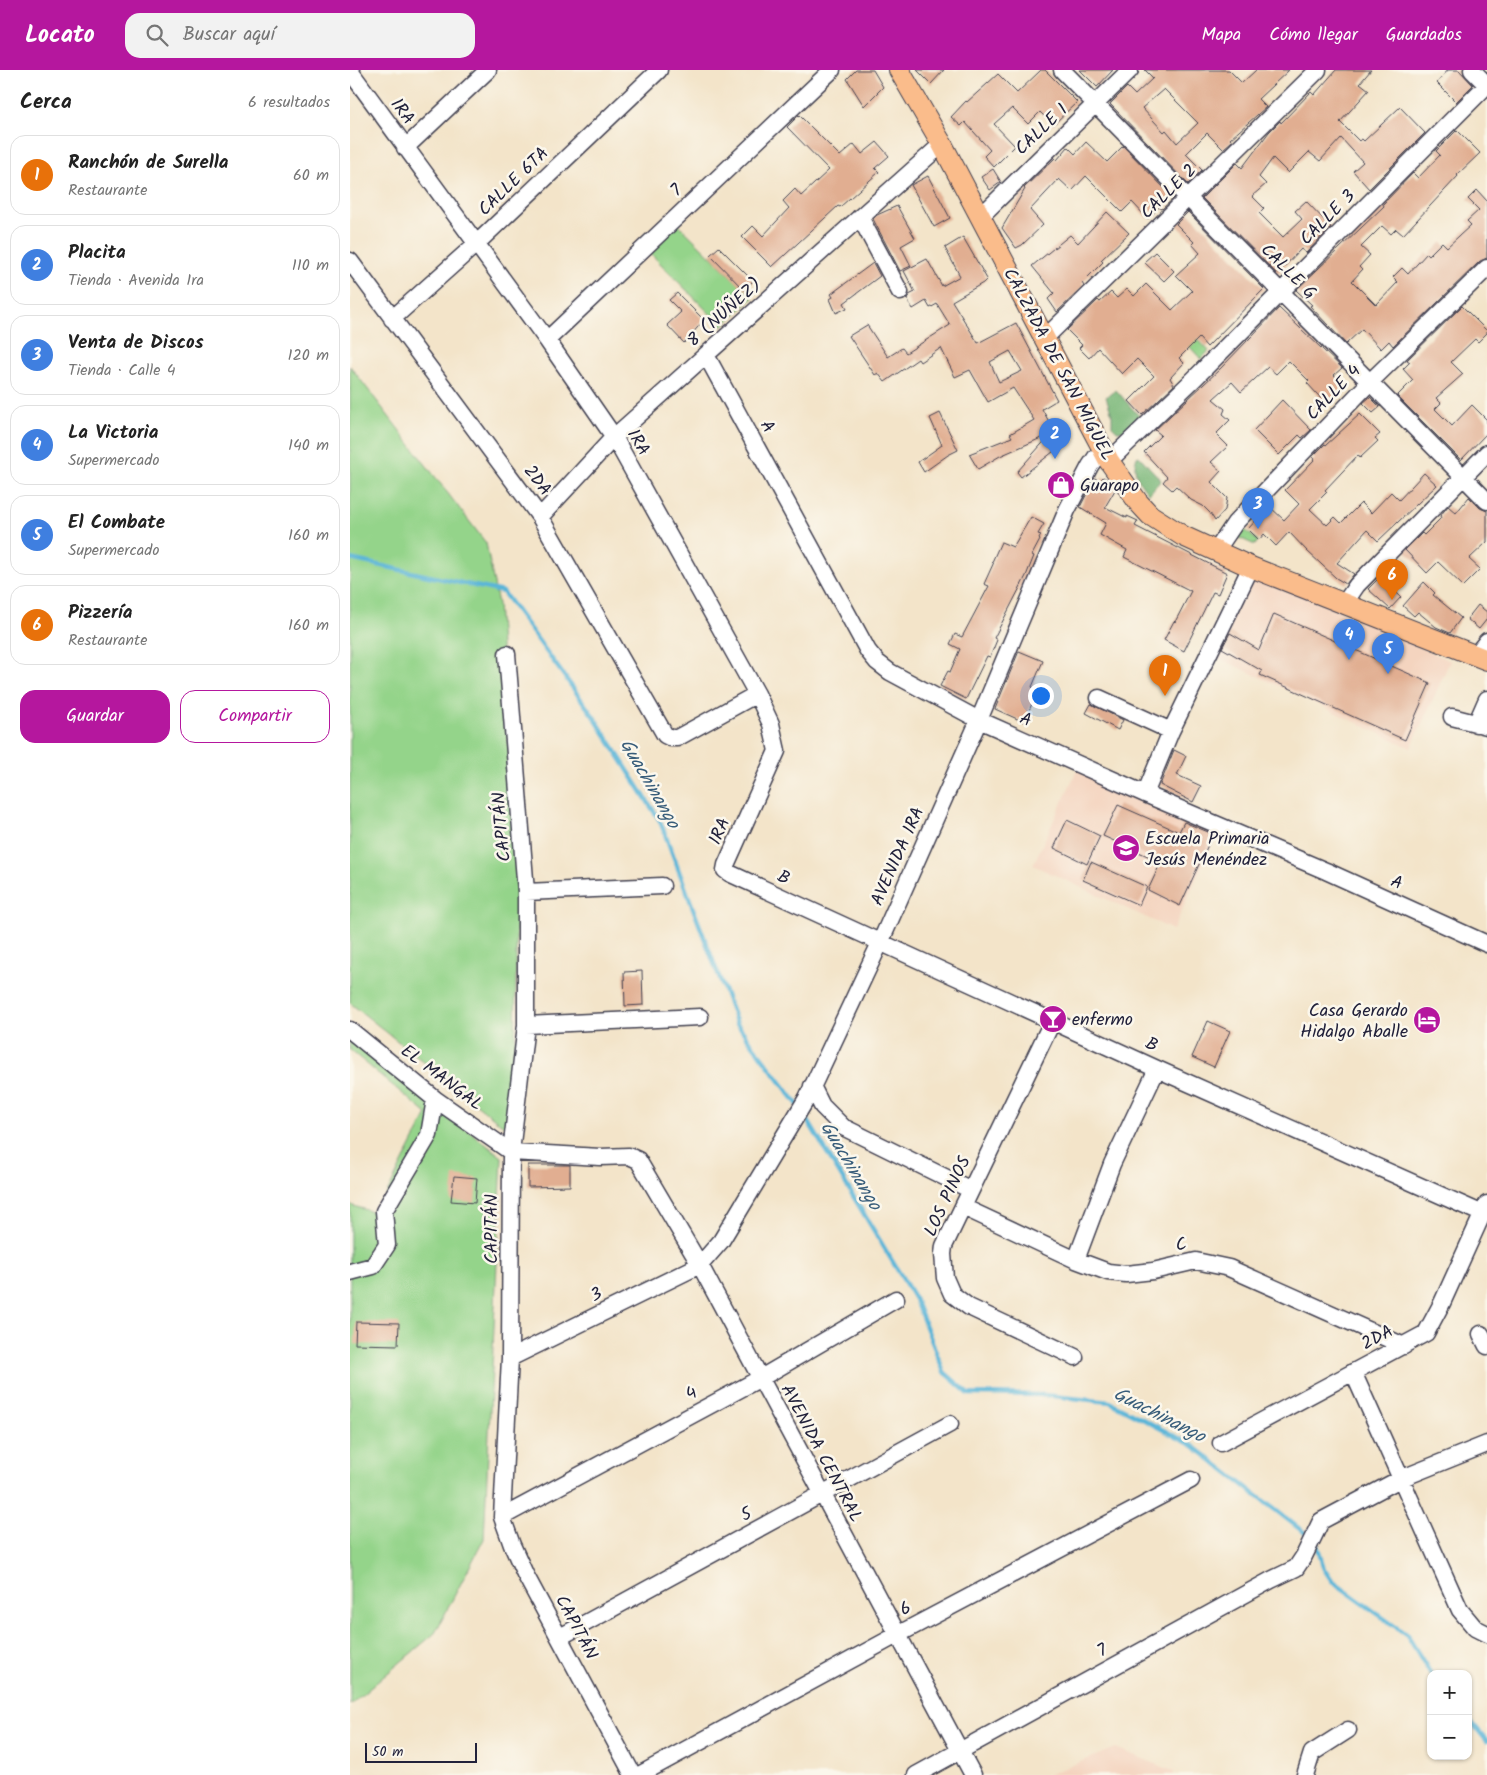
<!DOCTYPE html>
<html lang="es">
<meta charset="utf-8">
<style>
:root{--surface:#fff;--page:#f2f2f2;--text:#222;--muted:#767676;--line:#e0e0e0;--accent:#b5179e}
body{margin:0;font-family:Kalam,sans-serif;background:var(--page);color:var(--text)}
.controls{position:absolute;right:15px;bottom:15px;display:grid;overflow:hidden;border-radius:10px;box-shadow:0 1px 4px #0004}
.controls button{width:45px;height:45px;display:grid;place-items:center;padding:0;border:0;border-bottom:1px solid var(--line);background:var(--surface);color:var(--text);font:25px sans-serif}
.scale{position:absolute;left:15px;bottom:12px;width:112px;box-sizing:border-box;padding-left:5px;border:2px solid #22223b;border-top:0;font-size:14px;line-height:18px;white-space:nowrap;color:#22223b;-webkit-text-stroke:4px #fbf7ec;paint-order:stroke}
.you{position:absolute;left:690px;top:625px;width:18px;height:18px;margin:-12px;border:4px solid #fff;border-radius:50%;background:#1a73e8;box-shadow:0 0 0 8px #1a73e833}
.badge{display:grid;place-items:center;width:32px;height:32px;border-radius:50%;background:var(--accent);color:#fff;font-size:16px;font-weight:700}
.pin{position:absolute;translate:-50% -41px;filter:drop-shadow(0 1px 2px #0008)}
.pin::after{content:'';position:absolute;top:26px;width:18px;height:15px;background:inherit;clip-path:polygon(0 0,100% 0,50% 100%)}
.list{margin:0;padding:0;list-style:none}
h2{display:flex;justify-content:space-between;align-items:center;height:65px;margin:0;padding:0 20px;font-size:21px}
h2 small{font-size:16px;font-weight:400;color:var(--muted)}
.list li{display:grid;grid-template-columns:32px 1fr auto;gap:15px;align-items:center;box-sizing:border-box;height:80px;margin:0 10px 10px;padding:0 10px;border:1px solid var(--line);border-radius:15px}
.list b{display:block;font-size:19px;white-space:nowrap}
.list p{margin:0;font-size:16px;white-space:nowrap;color:var(--muted)}
.list em{font-size:16px;font-style:normal;color:var(--muted)}
.actions{display:flex;gap:10px;padding:15px 20px}
.actions a{flex:1;padding:11px 0;border:1px solid var(--accent);border-radius:15px;text-align:center;font-size:18px;color:var(--accent)}
.actions .main{background:var(--accent);color:#fff}
.icon{flex:none;width:28px;height:28px;fill:none;stroke:currentColor;stroke-width:2;stroke-linecap:round;stroke-linejoin:round}
.map{position:relative;flex:none;width:1137px;height:1705px;overflow:hidden}
header{display:flex;align-items:center;gap:30px;box-sizing:border-box;height:70px;padding:0 25px;background:var(--accent);color:#fff}
header strong{font-size:24px}
nav{display:flex;gap:28px;margin-inline-start:auto;font-size:18px}
.search{width:350px;height:45px;background:var(--page);display:flex;align-items:center;gap:12px;box-sizing:border-box;padding:0 18px;border-radius:15px;color:var(--muted);font-size:19px}
main{display:flex}
aside{flex:1;background:var(--surface)}
.map>svg:first-child{display:block}
.built{fill:#f4d4bf}
.green{fill:#94d48a;stroke:#5b7b62}
.forest{fill:#77b676;stroke:#4c6c58}
.lines{fill:none;stroke-linecap:round;stroke-linejoin:round}
.stream{stroke:#5ab5d8;stroke-width:4.5}
.building{fill:#e1ae91;fill-rule:evenodd}
.minor-casing{stroke:#413f50;stroke-width:19}
.major-casing{stroke:#413f50;stroke-width:22}
.minor{stroke:#fff;stroke-width:16}
.major{stroke:#fabc8b;stroke-width:20}
.labels{text-anchor:middle;stroke-width:5;stroke-linejoin:round;paint-order:stroke}
.street-label{font-size:18px;fill:#22223b;stroke:#fbf7ec}
.poi-label{font-size:18px;fill:#22223b;stroke:#fbf7ec;text-anchor:start}
.water-label{font-size:19px;font-style:italic;fill:#385d7a;stroke:#fbf7ec}
</style>
<header>
<strong>Locato</strong>
<div class="search"><svg class="icon" aria-label="search" viewBox="0 0 24 24"><circle cx="10" cy="10" r="6"/><path d="M15 15l6 6"/></svg>Buscar aquí</div>
<nav><a>Mapa</a><a>Cómo llegar</a><a>Guardados</a></nav>
</header>
<main>
<aside>
<h2>Cerca<small>6 resultados</small></h2>
<ul class="list">
<li><span class="badge" style="background:#e8710a">1</span><div><b>Ranchón de Surella</b><p>Restaurante</p></div><em>60 m</em></li>
<li><span class="badge" style="background:#3f7fe0">2</span><div><b>Placita</b><p>Tienda · Avenida 1ra</p></div><em>110 m</em></li>
<li><span class="badge" style="background:#3f7fe0">3</span><div><b>Venta de Discos</b><p>Tienda · Calle 4</p></div><em>120 m</em></li>
<li><span class="badge" style="background:#3f7fe0">4</span><div><b>La Victoria</b><p>Supermercado</p></div><em>140 m</em></li>
<li><span class="badge" style="background:#3f7fe0">5</span><div><b>El Combate</b><p>Supermercado</p></div><em>160 m</em></li>
<li><span class="badge" style="background:#e8710a">6</span><div><b>Pizzería</b><p>Restaurante</p></div><em>160 m</em></li>
</ul>
<div class="actions"><a class="main">Guardar</a><a>Compartir</a></div>
</aside>
<div class="map">
<svg width="1137" height="1705" viewBox="0 0 1137 1705">
<rect width="100%" height="100%" fill="#fbf7ec"/>
<filter id="ink" filterUnits="userSpaceOnUse"><feTurbulence type="fractalNoise" baseFrequency=".02" numOctaves="2"/><feDisplacementMap in="SourceGraphic" scale="10" xChannelSelector="R" yChannelSelector="G"/><feConvolveMatrix kernelMatrix="1 2 1 2 8 2 1 2 1" color-interpolation-filters="sRGB"/></filter>
<filter id="wash" filterUnits="userSpaceOnUse"><feTurbulence type="fractalNoise" baseFrequency=".0096" numOctaves="4" result="noise"/><feDisplacementMap in="SourceGraphic" scale="20" xChannelSelector="R" yChannelSelector="G"/><feGaussianBlur stdDeviation="1.12" result="paint"/><feColorMatrix in="noise" values="0 0 0 0 0 0 0 0 0 0 0 0 0 0 0 0 0 1.4 0 .05"/><feComposite in="paint" operator="in"/></filter>
<g filter="url(#wash)">
<rect width="100%" height="100%" fill="#f3e4c9"/>
<path class="built" d="M903,499l197,92 -39,87 -199,-93z
M728,698l140,63 -45,99 -140,-65z
M766,1678l57,23 1,4h-127z"/>
<path class="green" d="M327,153l76,75 -31,28 -73,-74z
M835,256l24,25 -8,8 -24,-26z
M0,296l136,177 12,61 19,264 -2,187 -5,67 -5,5 -155,-124z
M890,456l18,15 -3,4 -20,-9z
M0,968l152,119 -18,382 -49,94 -85,72v-500l27,8 50,-99 -77,-64z"/>
<path class="forest" d="M766,320l24,27 -14,14h-9l-5,-5v-11l-6,-18z
M789,386l22,24 -12,14c-9,-11 -18,-22 -12,-37z"/>
<g class="lines">
<path class="stream" d="M0,489l153,33 91,125 66,104 77,203 61,81
M452,1041l113,188 29,73 25,22 75,1 66,7 82,43 118,92
M966,1472l8,27 8,12 75,54 24,39
M1118,1648l19,23"/>
</g>
<g id="blocks">
<path class="building" d="M506,0h17l10,17 -19,19 -17,-27z
M567,0h27l-13,14z
M691,0h4l32,32 -24,23 -13,-13 -12,12 -16,-16 -18,16 21,22 -21,21 -10,-11 6,-6 -25,-28 -4,4 -10,-9 15,-16 1,1 31,-28 19,19z
M730,0h33l-16,17z
M795,0h84l13,13 14,-13h33l-31,29 8,8 -36,32 2,2 -9,8 -16,-16 -21,21 16,16 -14,14 -78,-80 17,-17 8,8 18,-17zM814,19l34,34 -21,20 -11,-13 -2,2 -22,-24z
M986,0h35l-11,13 9,7 -29,32 19,19 3,-2 2,2 36,-34 25,26 -56,56 -16,-18 10,-9 -22,-24 -21,23 -11,-9 -21,21 -15,-15 -14,19 7,7 -14,12 12,12 -5,5 24,24 19,-18 -7,-8 11,-10 25,26 -25,26 -5,-4 -24,25 -75,-76 35,-35 5,5 27,-36 11,-11 1,2 30,-31 3,3z
M1098,0h11l14,15 -17,17 -19,-19z
M449,45l41,41 14,-12 8,10 15,-12 12,14 -14,12 4,4 -39,35 -2,-1 -66,61 -30,-30 11,-11 10,10 26,-28 -6,-7 12,-12 6,7 28,-26 -42,-43z
M1107,60l23,23 -23,22 1,1 -55,59 -7,-6 -5,5 -9,-8 -21,21 9,8 -11,12 3,3 -10,11 24,24 22,-23 -5,-5 9,-9 6,6 19,-21 2,2 13,-13 5,5 24,-22 -4,-4 12,-11 -11,-11 9,-9 10,11v57l-7,3 -87,85 -4,-5 -8,8 -19,-20 -16,15 -36,-38 2,-1 -16,-15 88,-84 -1,-2 30,-31 5,5 22,-23 -4,-4z
M736,72l21,20 16,-16 51,52 -12,11 -3,-2 -11,12 -16,-17 -10,10 -36,-36 -14,15 -13,-12 -29,31 13,15 -21,20 -6,3 -14,-20 23,-39 -1,-1 31,-30 2,2 11,-13 7,7z
M643,99l8,13 -11,8 -9,-13z
M578,106l22,42 -16,9 -23,-42z
M547,136l18,32 -14,8 10,20 -11,5 -27,-52 4,-4z
M757,142l22,21 -28,27 2,2 -21,21 2,3 -27,26 -9,-13 6,-6 -22,-27 38,-31 8,8z
M838,142l76,77 -57,58 -8,-9 -20,20 5,5 -14,15 4,7 -32,30 -13,-14 25,-25 -17,-17 -15,15 -24,-26 -9,10 -10,-10 3,-3 -15,-15 31,-30 2,2 11,-10 6,6 10,-9 7,7 12,-12 26,26 20,-19 -16,-16 24,-22 -8,-9 2,-2 -18,-18z
M613,167l24,42 -4,4 -31,18 26,42 38,-20 41,77 -15,9 11,20 -7,4 2,2 -48,21 -22,13 -9,-15 43,-17 -2,-3 24,-14 -21,-32 -25,14 -18,-32 -15,7 -14,-29 -21,14 -2,-3 -33,23 -7,-9 -3,2 -26,-39 18,-11 21,32 14,-9 4,5 44,-28 -13,-21 -7,4 -4,-7 -13,8 -6,-10 2,-4 6,-3 -11,-21 23,-12 15,27 18,-10 -15,-28zM660,281l12,20 -23,11 -9,-20z
M369,177l34,34 -9,9 -34,-35z
M805,182l19,19 -10,10 -20,-19z
M523,193l7,13 -36,27 3,5 -11,5 -6,-14 3,-2 -2,-3z
M327,223l27,27 -20,23 -17,-18 14,-13 -12,-12z
M1112,236l25,25v2l-9,9 -3,-3 -24,23 12,12 -27,24 5,5 -6,6 17,17 20,-21 15,15v13l-26,27 -64,-64 16,-16 -10,-11 7,-7 -3,-2z
M929,238l63,60 -8,7 11,11 -18,19 -20,-22 2,-2 -20,-20 -13,13 -8,-7 -27,25 -9,-10 -19,17 12,10 -2,5 7,6 -14,14 12,12 -17,16 10,9 -10,11 16,16 -2,12 -10,11 -5,-8 -7,-7 -12,-6 -15,-14 -4,4 -9,-8 4,-5 -23,-25 17,-17 -6,-5 65,-61z
M1020,327l10,10 -7,6 -10,-10z
M932,330l29,30 -9,8 -3,-3 -20,20 -25,-25z
M590,343l18,37 -10,5 -24,17 -6,-10 24,-17 -12,-27z
M1010,344l20,20 -5,4 3,3 -18,17 -2,-3 -33,35 2,2 -17,17 17,16 8,-8 6,6 20,-20 10,10 20,-21 8,8 25,-27 13,12 -59,56 -11,-11 -30,33 17,11 -8,10 -10,-6 -29,-27 -18,-19 -13,14 -12,-12 -5,6 -11,-11 21,-23 15,14 15,-16 -14,-14 30,-31 -3,-2 13,-13 1,1z
M699,366l9,12 -37,29 -4,-5z
M753,407l5,3 7,10 -10,17 22,11v-2l11,5 -3,5 92,47 -9,21 -5,-2 -29,59 -20,-11 10,-19 1,1 16,-31 -67,-34 3,-7 -27,-15 6,-12 -26,-16 15,-29 5,4z
M1119,427l11,11 7,3v31l-18,17 11,10 -17,17 -25,-24 -11,11 -22,-23 17,-17 2,2 17,-17 -1,-2 8,-10 8,7z
M681,447l13,7 -6,10 3,1 -2,4 1,1 -8,15 2,1 -8,20 -32,62 3,2 -7,17 -3,-1 -21,43 -26,-13 8,-15 2,1 10,-23 -10,-5 5,-10 7,3 27,-51 -5,-2 10,-22h-2l9,-20 12,5z
M1030,507l21,20 -11,12 -22,-20z
M1074,512l11,11 -2,2 28,23 -11,15 -14,-6 -18,-15 -4,4 -11,-10z
M1128,535l9,7v7l-8,10 -12,-10z
M924,544l156,69 -25,57 -145,-65 2,-4 -40,-23 8,-15 29,17z
M669,581l24,10 -11,26 6,3 -14,32 -29,-13z
M741,634l32,16 -5,10 -32,-17z
M824,680l12,6 -9,19 24,11 -8,16 -33,-17z
M768,735l61,27 5,-10 29,12 -33,72 -32,-16 13,-28 -58,-26z
M717,750l33,16 -13,28 -33,-16z
M741,792l56,25 -8,18 -56,-25z
M292,901l1,34 -18,1 -1,-34z
M858,951l22,10 -16,36 -22,-10z
M178,1095h42v21l-42,1z
M104,1106l23,2 -2,25 -24,-2z
M6,1252l43,1 -1,22 -43,-1z"/>
</g>
</g>
<g filter="url(#ink)">
<use href="#blocks" fill-opacity="0" stroke="#413f50" stroke-width="1"/>
<g class="lines">
<g class="minor-casing">
<path id="minor" d="M712,0l425,431
M1122,0l15,15
M0,1l197,269 67,97 143,257 14,30 6,27 -51,114 -1,5 4,3 428,196 326,145
M55,78l83,-78
M631,146l149,-146
M510,147l40,75
M0,191l190,256 125,218 6,3h6l80,-44
M42,249l84,-75 183,-174
M695,268l273,-268
M197,270l285,-270
M356,285l162,296 9,11 13,10 89,48 166,74 181,77 161,73
M759,391l85,-82 293,-294
M190,447l74,-80 328,-293
M866,481l19,-28 136,-142 116,-113
M994,534l13,-19 130,-132
M157,584l19,238v133l-15,127 -1,206 -8,159 10,28 13,29 108,201
M1125,586l12,-15
M749,628l72,33
M1102,647l35,9
M1126,654l11,-25
M795,724l26,-63 80,-164
M176,822l136,-6
M703,950l-109,226 -1,8 2,24 7,16 17,13 106,50
M176,955l174,-8
M0,960l85,69 76,53
M462,1016l10,20 21,21 128,63
M161,1082l89,5 29,-1 9,4 62,105 273,510
M613,1137l113,53 32,12 18,2 27,-3 43,-10 33,7 175,78
M726,1190l36,-96 45,-95
M0,1202l23,-6 14,-21 -3,-34 45,-76 6,-36
M1131,1264l6,12
M160,1288l190,-93 21,-24 86,-143 73,-155 99,-223 88,-210 23,-44 6,-9 8,-7
M1003,1302l107,238 15,18 12,6
M871,1373l205,-110 16,-30 45,-99
M152,1447l257,-138 137,-80
M210,1567l390,-213
M289,1705l258,-140 294,-155
M566,1705l355,-195 25,-12 8,-12 17,-35 79,-42 87,-35
M955,1705l7,-22 36,-23"/>
</g>
<g class="major-casing">
<path id="major" d="M549,0l43,74 167,317 29,41 12,13 33,21 68,31 236,93"/>
</g>
<use href="#minor" class="minor"/>
<use href="#major" class="major"/>
</g>
</g>
<defs>
<g id="shop-disc" transform="scale(1.4375)"><circle r="9.5" fill="#b5179e" stroke="#fbf7ec"/><path d="M-5-2.5h2.3a2.7 3.5 0 0 1 5.4 0H5L5.5 6h-11ZM-1.5-2.5h3a1.5 2.3 0 0 0-3 0Z" fill="#fff"/></g>
<g id="school-disc" transform="scale(1.4375)"><circle r="9.5" fill="#b5179e" stroke="#fbf7ec"/><path d="M0-5L7-2L0 1L-7-2ZM-4 1L0 2.5L4 1V4Q0 6-4 4Z" fill="#fff"/></g>
<g id="bar-disc" transform="scale(1.4375)"><circle r="9.5" fill="#b5179e" stroke="#fbf7ec"/><path d="M-6-5H6L.8 .8V4.5H3.5V6h-7V4.5H-.8V.8Z" fill="#fff"/></g>
<g id="hotel-disc" transform="scale(1.4375)"><circle r="9.5" fill="#b5179e" stroke="#fbf7ec"/><path d="M-6-4.5h1.5V1H6V5H4.5V3h-9V5H-6ZM-4 0a1.8 1.8 0 1 1 3.6 0ZM.5 0V-2.5h3Q6-2.5 6 0Z" fill="#fff"/></g>
</defs>
<g fill-rule="evenodd">
<use href="#shop-disc" x="711" y="415"/>
<use href="#school-disc" x="776" y="778"/>
<use href="#bar-disc" x="703" y="949"/>
<use href="#hotel-disc" x="1077" y="950"/>
</g>
<g class="labels">
<g class="street-label">
<text transform="translate(53 41) rotate(54)" y="6">1RA</text>
<text transform="translate(691 59) rotate(-44)" y="6">CALLE 1</text>
<text transform="translate(163 111) rotate(-44)" y="6">CALLE 6TA</text>
<text transform="translate(326 120) rotate(-43)" y="6">7</text>
<text transform="translate(818 121) rotate(-44)" y="6">CALLE 2</text>
<text transform="translate(977 147) rotate(-45)" y="6">CALLE 3</text>
<text transform="translate(939 201) rotate(45)" y="6">CALLE G</text>
<text transform="translate(374 242) rotate(-42)" y="6">8 (NÚÑEZ)</text>
<text transform="translate(709 294) rotate(62)" y="6">CALZADA DE SAN MIGUEL</text>
<text transform="translate(983 322) rotate(-46)" y="6">CALLE 4</text>
<text transform="translate(418 356) rotate(61)" y="6">A</text>
<text transform="translate(289 372) rotate(60)" y="6">1RA</text>
<text transform="translate(188 410) rotate(53)" y="6">2DA</text>
<text transform="translate(676 649) rotate(24)" y="6">A</text>
<text transform="translate(151 757) rotate(-95)" y="6">CAPITÁN</text>
<text transform="translate(369 761) rotate(-66)" y="6">1RA</text>
<text transform="translate(547 786) rotate(-66)" y="6">AVENIDA 1RA</text>
<text transform="translate(434 807) rotate(25)" y="6">B</text>
<text transform="translate(1047 812) rotate(24)" y="6">A</text>
<text transform="translate(802 974) rotate(25)" y="6">B</text>
<text transform="translate(92 1007) rotate(37)" y="6">EL MANGAL</text>
<text transform="translate(597 1126) rotate(-65)" y="6">LOS PINOS</text>
<text transform="translate(141 1159) rotate(-90)" y="6">CAPITÁN</text>
<text transform="translate(831 1174) rotate(-11)" y="6">C</text>
<text transform="translate(246 1224) rotate(-26)" y="6">3</text>
<text transform="translate(1027 1267) rotate(-28)" y="6">2DA</text>
<text transform="translate(341 1323) rotate(-28)" y="6">4</text>
<text transform="translate(472 1383) rotate(62)" y="6">AVENIDA CENTRAL</text>
<text transform="translate(396 1444) rotate(-28)" y="6">5</text>
<text transform="translate(555 1538) rotate(-28)" y="6">6</text>
<text transform="translate(227 1557) rotate(62)" y="6">CAPITÁN</text>
<text transform="translate(752 1580) rotate(-29)" y="6">7</text>
</g>
<g class="poi-label">
<text x="730" y="421">Guarapo</text>
<text x="795" y="774">Escuela Primaria<tspan x="795" dy="21">Jesús Menéndez</tspan></text>
<text x="1058" y="946" text-anchor="end">Casa Gerardo<tspan x="1058" dy="21">Hidalgo Aballe</tspan></text>
<text x="722" y="955">enfermo</text>
</g>
<g class="water-label">
<text transform="translate(301 713) rotate(60)" y="7">Guachinango</text>
<text transform="translate(502 1095) rotate(59)" y="7">Guachinango</text>
<text transform="translate(810 1344) rotate(27)" y="7">Guachinango</text>
</g>
</g>
</svg>
<div class="controls">
<button>+</button>
<button>−</button>
</div>
<div class="scale">50 m</div>
<div class="you"></div>
<div class="pin badge" style="left:815px;top:626px;background:#e8710a">1</div>
<div class="pin badge" style="left:705px;top:389px;background:#3f7fe0">2</div>
<div class="pin badge" style="left:908px;top:459px;background:#3f7fe0">3</div>
<div class="pin badge" style="left:999px;top:590px;background:#3f7fe0">4</div>
<div class="pin badge" style="left:1038px;top:604px;background:#3f7fe0">5</div>
<div class="pin badge" style="left:1042px;top:530px;background:#e8710a">6</div>
</div>
</main>
